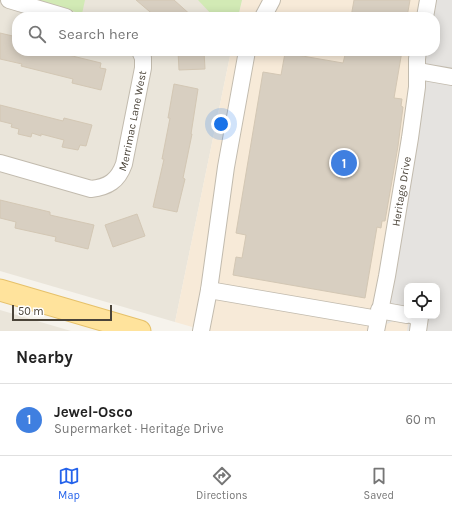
<!DOCTYPE html>
<meta charset="utf-8">
<style>
:root{--surface:#fff;--page:#f2f2f2;--text:#222;--muted:#767676;--line:#e0e0e0;--accent:#2563eb}
body{margin:0;font-family:Karla,sans-serif;background:var(--page);color:var(--text)}
.controls{position:absolute;right:12px;bottom:12px;display:grid;overflow:hidden;border-radius:8px;box-shadow:0 2px 10px #0003}
.controls button{width:36px;height:36px;display:grid;place-items:center;padding:0;border:0;border-bottom:1px solid var(--line);background:var(--surface);color:var(--text);font:20px sans-serif}
.scale{position:absolute;left:12px;bottom:10px;width:100px;box-sizing:border-box;padding-left:4px;border:2px solid #4b4439;border-top:0;font-size:11px;line-height:14px;white-space:nowrap;color:#4b4439;-webkit-text-stroke:3px #fff;paint-order:stroke}
.you{position:absolute;left:221px;top:124px;width:14px;height:14px;margin:-10px;border:3px solid #fff;border-radius:50%;background:#1a73e8;box-shadow:0 0 0 6px #1a73e833}
.badge{display:grid;place-items:center;width:26px;height:26px;border-radius:50%;background:var(--accent);color:#fff;font-size:13px;font-weight:700}
.pin{position:absolute;translate:-50% -50%;border:2px solid #fff;box-shadow:0 1px 4px #0006}
.list{margin:0;padding:0;list-style:none}
h2{display:flex;justify-content:space-between;align-items:center;height:52px;margin:0;padding:0 16px;font-size:17px}
h2 small{font-size:13px;font-weight:400;color:var(--muted)}
.list li{display:grid;grid-template-columns:26px 1fr auto;gap:12px;align-items:center;box-sizing:border-box;height:72px;padding:0 16px;border-top:1px solid var(--line)}
.list b{display:block;font-size:15px;white-space:nowrap}
.list p{margin:0;font-size:13px;white-space:nowrap;color:var(--muted)}
.list em{font-size:13px;font-style:normal;color:var(--muted)}
.icon{flex:none;width:22px;height:22px;fill:none;stroke:currentColor;stroke-width:2;stroke-linecap:round;stroke-linejoin:round}
.map{position:relative;flex:none;width:452px;height:331px;overflow:hidden}
.search{position:absolute;background:var(--surface);box-shadow:0 2px 10px #0003;left:12px;right:12px;top:12px;height:44px;display:flex;align-items:center;gap:10px;box-sizing:border-box;padding:0 14px;border-radius:16px;color:var(--muted);font-size:15px}
.sheet{height:124px;background:var(--surface)}
nav{display:flex;justify-content:space-around;align-items:center;box-sizing:border-box;height:56px;border-top:1px solid var(--line);background:var(--surface);font-size:11px;color:var(--muted)}
nav a{display:grid;justify-items:center;gap:2px}
nav .on{color:var(--accent)}
.map>svg:first-child{display:block}
.residential{fill:#eae5da}
.commercial{fill:#f7ead8;fill-rule:evenodd}
.green{fill:#d2eab5}
.parking{fill:#e5e3e0;fill-rule:evenodd}
.building{fill:#d8cfc1;stroke:#d3c7b4}
.lines{fill:none;stroke-linecap:round;stroke-linejoin:round}
.minor-casing{stroke:#c2bbae;stroke-width:18}
.major-casing{stroke:#e6c16a;stroke-width:23}
.minor{stroke:#fff;stroke-width:16}
.major{stroke:#ffe39c;stroke-width:21}
.labels{text-anchor:middle;stroke-width:3;stroke-linejoin:round;paint-order:stroke}
.street-label{font-size:11px;fill:#4b4439;stroke:#fff}
</style>
<div class="map">
<svg width="452" height="331" viewBox="0 0 452 331">
<rect width="100%" height="100%" fill="#f6f3ec"/>
<path class="residential" d="M0,0h242l-4,17h-221v34h214l-56,271 -175,-51z
M0,310l71,21h-71z"/>
<path class="commercial" d="M242,0h210v331h-246l-31,-9 56,-271h204v-34h-197zM407,286h30v30h-30z"/>
<path class="green" d="M36,0h49l-3,14z
M198,0h44l-4,17h-24z"/>
<path class="parking" d="M434,0h18v331h-45l1,-7 -4,-4 -7,-1 -10,5 39,-273h9v-34h-4zM407,286h30v30h-30z"/>
<path class="building" d="M136,0h38l19,17h-37z
M354,0h56l-3,17h-56z
M0,33l17,4v14h43v2l41,10 -1,5 6,1 -5,21 -29,-7 1,-4 -52,-13 1,-2 -22,-5z
M178,51h26l1,18 -26,1z
M346,51h56l-8,47 8,1 -1,7 2,1 -5,39 -13,75h-3l-1,7 -4,-1 -12,71 -132,-23 3,-18 6,1 4,-23 -10,-2 27,-161 18,3 4,-22 58,10z
M174,84l24,5 -7,45h1l-9,44 2,1 -8,33 -24,-5 11,-48h-2l8,-41h-2z
M0,105l63,16 1,-3 28,7 -6,21 -6,-1 -2,5 -16,-3 2,-7 -23,-6v2l-9,-3 -1,4 -13,-3 1,-5 -8,-2 1,-3 -12,-3z
M0,200l50,12v3l44,10 -6,24 -33,-8 1,-4 -41,-9 1,-6 -16,-4z
M137,214l8,22 -32,11 -8,-22z"/>
<g class="lines">
<g class="minor-casing">
<g id="minor">
<path d="M9,0l57,17"/>
<path d="M263,17l9,-17"/>
<path d="M425,17l3,-17"/>
<path d="M418,71l34,6"/>
<path id="s1" d="M0,163l91,26c17,-2 27,-8 33,-25l19,-96v-10l-3,-7"/>
<path d="M209,290l169,29"/>
<path d="M379,310l28,5"/>
<path d="M414,316l6,1 -2,14"/>
<path d="M201,331l8,-41 17,-123 21,-116"/>
<path id="s2" d="M376,331l11,-55 23,-138 7,-51v-28l1,-8"/>
</g>
</g>
<g class="major-casing">
<path id="major" d="M0,290l140,41"/>
</g>
<use href="#minor" class="minor"/>
<use href="#major" class="major"/>
</g>
<g class="labels">
<g class="street-label">
<text dy="4" stroke="none"><textPath href="#s1" startOffset="183">Merrimac Lane West</textPath></text>
<text dy="4" stroke="none"><textPath href="#s2" startOffset="142">Heritage Drive</textPath></text>
</g>
</g>
</svg>
<div class="controls">
<button><svg class="icon" aria-label="locate" viewBox="0 0 24 24"><circle cx="12" cy="12" r="6"/><path d="M12 2v4M12 18v4M2 12h4M18 12h4"/></svg></button>
</div>
<div class="scale">50 m</div>
<div class="you"></div>
<div class="pin badge" style="left:344px;top:163px;background:#3f7fe0">1</div>
<div class="search"><svg class="icon" aria-label="search" viewBox="0 0 24 24"><circle cx="10" cy="10" r="6"/><path d="M15 15l6 6"/></svg>Search here</div>
</div>
<section class="sheet">
<h2>Nearby<small></small></h2>
<ul class="list">
<li><span class="badge" style="background:#3f7fe0">1</span><div><b>Jewel-Osco</b><p>Supermarket · Heritage Drive</p></div><em>60 m</em></li>
</ul>
</section>
<nav>
<a class="on"><svg class="icon" aria-label="map" viewBox="0 0 24 24"><path d="M3 6l6-2 6 2 6-2v14l-6 2-6-2-6 2zM9 4v14M15 6v14"/></svg>Map</a>
<a><svg class="icon" aria-label="directions" viewBox="0 0 24 24"><path d="M12 3l9 9-9 9-9-9zM9 14v-3h6M13 9l2 2-2 2"/></svg>Directions</a>
<a><svg class="icon" aria-label="saved" viewBox="0 0 24 24"><path d="M7 4h10v16l-5-4-5 4z"/></svg>Saved</a>
</nav>
